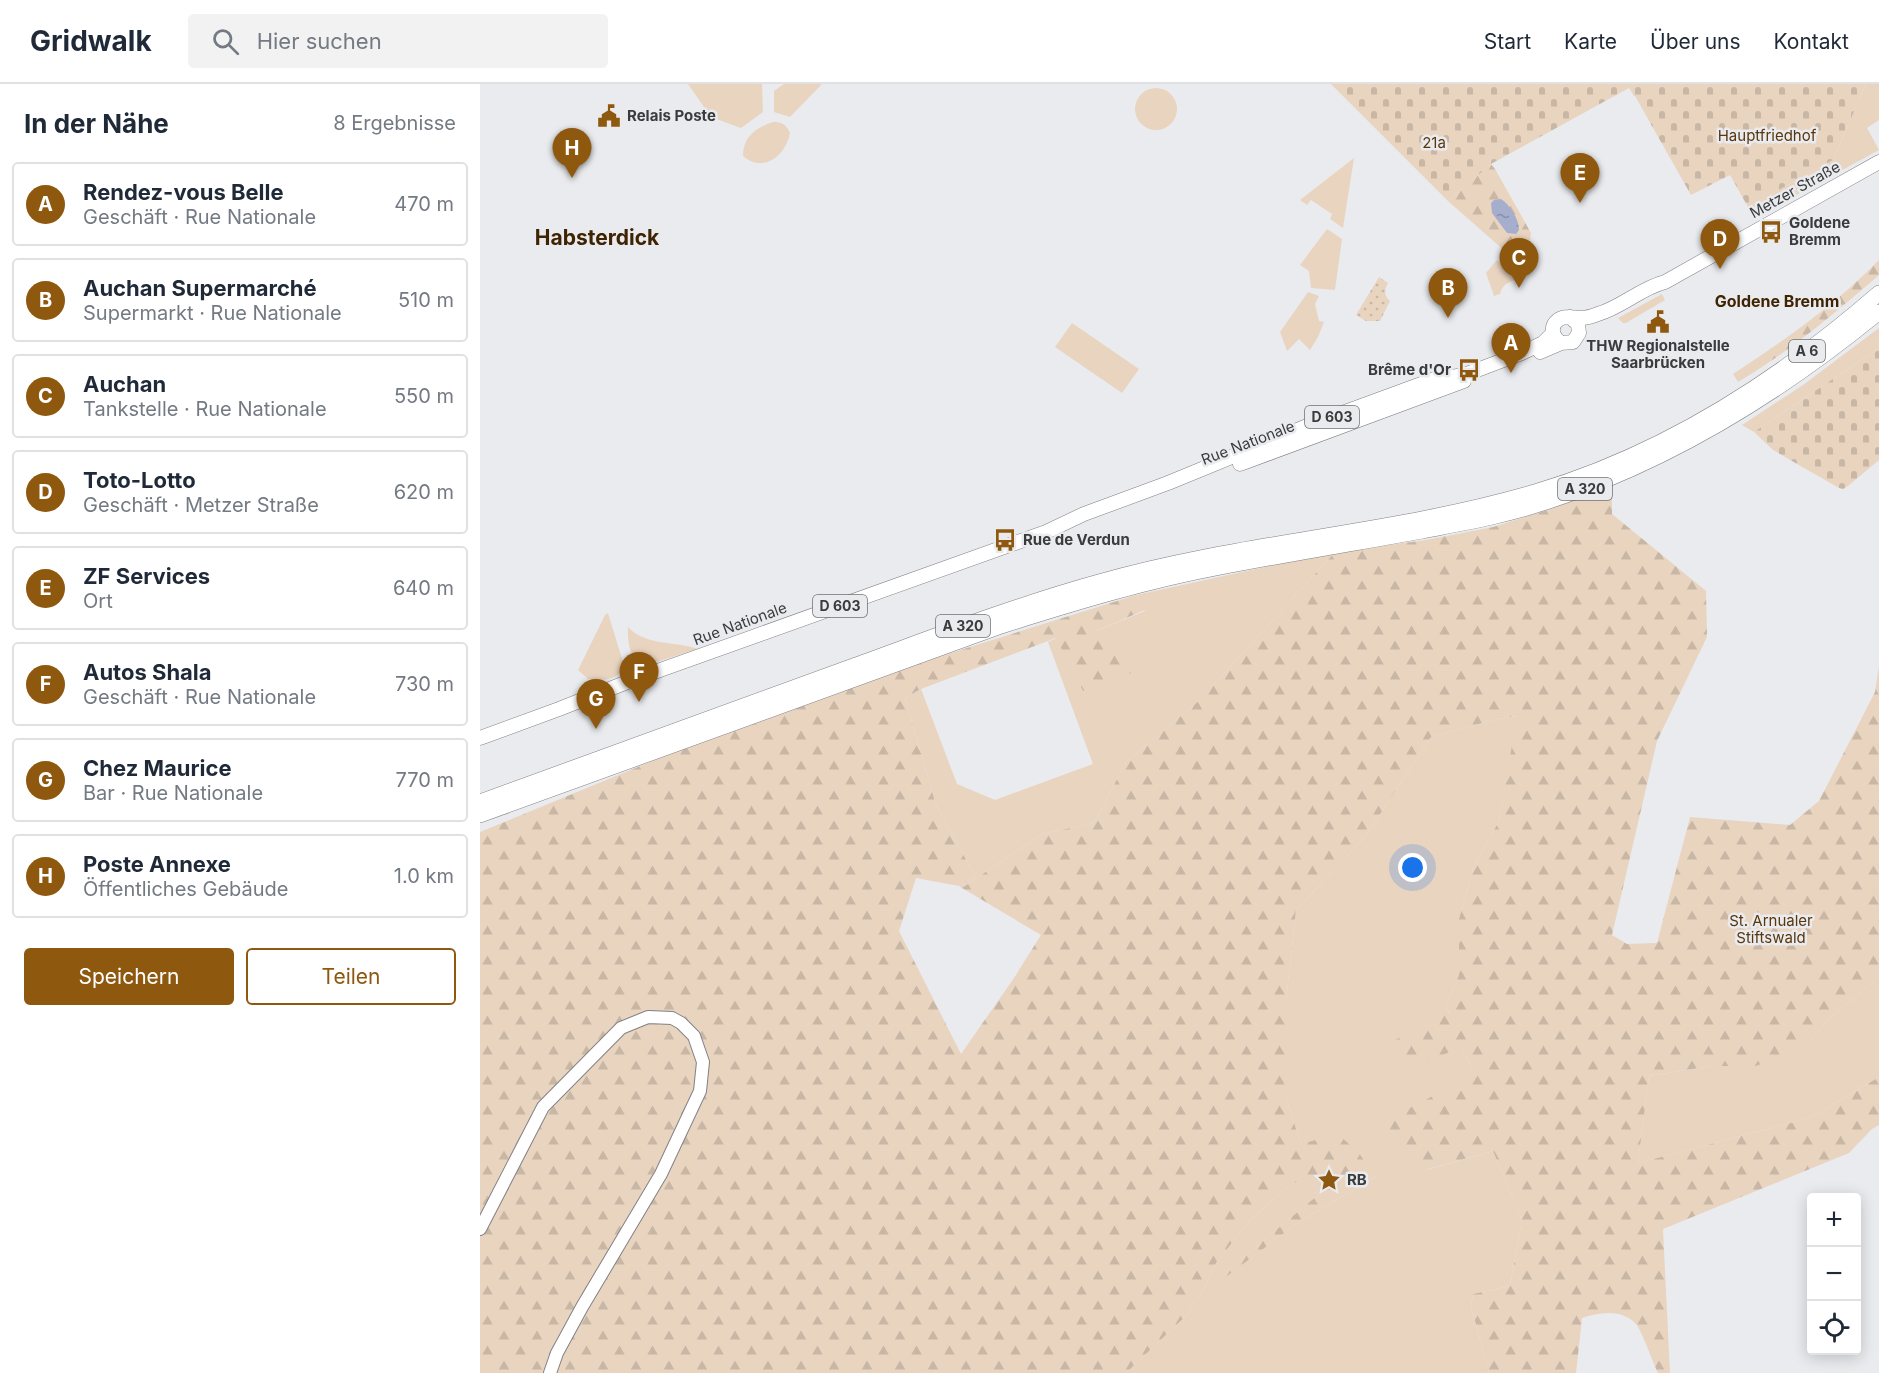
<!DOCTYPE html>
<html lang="de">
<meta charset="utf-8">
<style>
:root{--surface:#fff;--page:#f2f2f3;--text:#1f2937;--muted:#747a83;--line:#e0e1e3;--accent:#8f580f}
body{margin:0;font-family:Inter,sans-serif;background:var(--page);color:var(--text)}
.controls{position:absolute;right:18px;bottom:18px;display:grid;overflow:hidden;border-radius:6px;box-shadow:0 3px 15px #0003}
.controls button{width:54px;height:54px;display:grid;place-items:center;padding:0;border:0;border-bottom:2px solid var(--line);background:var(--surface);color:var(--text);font:30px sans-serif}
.you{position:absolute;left:933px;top:784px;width:21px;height:21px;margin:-15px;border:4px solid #fff;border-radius:50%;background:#1a73e8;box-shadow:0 0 0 9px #1a73e833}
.badge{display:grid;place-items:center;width:39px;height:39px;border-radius:50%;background:var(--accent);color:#fff;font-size:20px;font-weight:700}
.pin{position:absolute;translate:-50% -50px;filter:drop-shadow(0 2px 3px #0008)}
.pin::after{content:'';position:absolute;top:32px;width:21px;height:18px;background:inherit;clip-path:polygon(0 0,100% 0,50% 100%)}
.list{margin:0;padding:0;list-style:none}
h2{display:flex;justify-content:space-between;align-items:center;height:78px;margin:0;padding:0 24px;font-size:26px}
h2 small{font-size:20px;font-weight:400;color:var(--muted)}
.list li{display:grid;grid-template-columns:39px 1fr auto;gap:18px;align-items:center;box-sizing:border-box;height:84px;margin:0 12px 12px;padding:0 12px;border:2px solid var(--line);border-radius:6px}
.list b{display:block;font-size:22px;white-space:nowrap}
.list p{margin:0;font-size:20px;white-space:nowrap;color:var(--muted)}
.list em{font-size:20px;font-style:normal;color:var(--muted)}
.actions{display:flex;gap:12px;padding:18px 24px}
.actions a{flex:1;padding:14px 0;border:2px solid var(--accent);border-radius:6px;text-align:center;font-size:21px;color:var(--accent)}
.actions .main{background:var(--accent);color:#fff}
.icon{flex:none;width:33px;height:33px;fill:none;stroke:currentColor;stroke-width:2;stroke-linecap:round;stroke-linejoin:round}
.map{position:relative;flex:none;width:1399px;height:1289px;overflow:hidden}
header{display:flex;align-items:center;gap:36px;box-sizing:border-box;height:84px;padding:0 30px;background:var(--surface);border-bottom:2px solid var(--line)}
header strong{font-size:28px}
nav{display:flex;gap:33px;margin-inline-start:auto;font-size:21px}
.search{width:420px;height:54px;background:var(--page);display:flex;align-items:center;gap:15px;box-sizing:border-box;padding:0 21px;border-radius:6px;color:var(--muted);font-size:22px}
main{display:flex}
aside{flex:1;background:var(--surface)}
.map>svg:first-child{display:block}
.green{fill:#e9d4c0}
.forest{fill:url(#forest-firs)}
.cemetery{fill:url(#cemetery-stones)}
.garden{fill:url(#garden-dots)}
.water{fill:url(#water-ripples)}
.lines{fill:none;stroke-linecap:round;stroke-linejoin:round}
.secondary-casing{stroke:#818285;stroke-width:14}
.primary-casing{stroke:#818285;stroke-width:15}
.highway-casing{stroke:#818285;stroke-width:16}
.secondary{stroke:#fff;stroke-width:12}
.primary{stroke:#fff;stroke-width:14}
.highway{stroke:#fff;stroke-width:15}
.labels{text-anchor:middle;stroke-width:5;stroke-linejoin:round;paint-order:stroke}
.shield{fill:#eaebee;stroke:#6f7071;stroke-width:1.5}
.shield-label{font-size:14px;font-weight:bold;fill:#3a3b3c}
.poi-label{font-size:15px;font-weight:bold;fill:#3a3b3c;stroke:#eaebee;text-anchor:start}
.park-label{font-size:15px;fill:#59360c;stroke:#eaebee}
.street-label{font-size:15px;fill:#3a3b3c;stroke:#eaebee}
.neighbourhood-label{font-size:16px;font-weight:bold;fill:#3f2404;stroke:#eaebee}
.district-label{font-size:21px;font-weight:bold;fill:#3f2404;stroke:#eaebee}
</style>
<header>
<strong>Gridwalk</strong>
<div class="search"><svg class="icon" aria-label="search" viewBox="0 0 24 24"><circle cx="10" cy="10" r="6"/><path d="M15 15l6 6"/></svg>Hier suchen</div>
<nav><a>Start</a><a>Karte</a><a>Über uns</a><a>Kontakt</a></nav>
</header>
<main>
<aside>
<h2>In der Nähe<small>8 Ergebnisse</small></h2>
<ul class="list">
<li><span class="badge">A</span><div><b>Rendez-vous Belle</b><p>Geschäft · Rue Nationale</p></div><em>470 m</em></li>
<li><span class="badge">B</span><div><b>Auchan Supermarché</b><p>Supermarkt · Rue Nationale</p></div><em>510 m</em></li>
<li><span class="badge">C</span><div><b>Auchan</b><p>Tankstelle · Rue Nationale</p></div><em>550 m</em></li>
<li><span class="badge">D</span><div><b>Toto-Lotto</b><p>Geschäft · Metzer Straße</p></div><em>620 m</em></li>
<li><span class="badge">E</span><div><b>ZF Services</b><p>Ort</p></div><em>640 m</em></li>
<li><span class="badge">F</span><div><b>Autos Shala</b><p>Geschäft · Rue Nationale</p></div><em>730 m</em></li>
<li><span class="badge">G</span><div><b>Chez Maurice</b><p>Bar · Rue Nationale</p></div><em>770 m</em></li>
<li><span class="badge">H</span><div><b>Poste Annexe</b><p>Öffentliches Gebäude</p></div><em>1.0 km</em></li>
</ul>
<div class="actions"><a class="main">Speichern</a><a>Teilen</a></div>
</aside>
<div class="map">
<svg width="1399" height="1289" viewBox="0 0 1399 1289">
<defs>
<pattern id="forest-firs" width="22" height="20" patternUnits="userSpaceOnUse" patternTransform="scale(1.5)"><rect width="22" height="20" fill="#e9d4c0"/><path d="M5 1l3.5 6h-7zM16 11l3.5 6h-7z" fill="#c9b7a6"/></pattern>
<pattern id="cemetery-stones" width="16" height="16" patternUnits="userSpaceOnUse" patternTransform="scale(1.5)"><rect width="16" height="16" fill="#e9d4c0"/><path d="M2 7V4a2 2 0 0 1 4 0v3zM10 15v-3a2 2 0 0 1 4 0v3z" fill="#c9b7a6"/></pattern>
<pattern id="garden-dots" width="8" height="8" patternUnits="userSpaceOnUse" patternTransform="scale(1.5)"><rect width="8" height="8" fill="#e9d4c0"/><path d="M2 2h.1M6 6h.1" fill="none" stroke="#c9b7a6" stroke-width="1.8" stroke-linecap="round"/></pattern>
<pattern id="water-ripples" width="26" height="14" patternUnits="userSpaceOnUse" patternTransform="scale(1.5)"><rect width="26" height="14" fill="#a5aecc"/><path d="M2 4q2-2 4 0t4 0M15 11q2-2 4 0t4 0" fill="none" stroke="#878fa7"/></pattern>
</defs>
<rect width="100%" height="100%" fill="#eaebee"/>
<path class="green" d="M208,0h74l1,28 -22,16 -30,-11z
M304,0h38l-32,33 -16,-5v-21z
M1386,0h13v36l-12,8 12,22 -125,68 -6,-11 85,-47z
M655 25a21 21 0 1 1 42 0a21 21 0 1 1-42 0Z
M293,38c9,0 13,2 17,11 -4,22 -26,41 -47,23 0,-19 12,-28 30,-34z
M874,74l-11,70 -13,-9 2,-5 -21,-14 -4,5 -7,-5z
M847,145l15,10 -7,51 -24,-2 -2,-17 -9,-6z
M1017,176l11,10 7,10c-8,3 -13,5 -15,14l-6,2 -8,-23z
M828,208l11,4 -4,8 4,17 5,1 -6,15 -8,13 -11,-11 -12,12 -7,-19z
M1182,210l3,6 -39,23h-3l-5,-5z
M592,239l67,46 -17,24 -67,-46z
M1399,244v20l-125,84 -12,-7 61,-40z
M855,468l-134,147 -75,63 -32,61 -52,11 -80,54 -3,-2 16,-10 -39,-71 -31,-107 16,-9 36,95 38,16 98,-36 -45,-122 9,-4 26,53 13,-60 49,-20 -9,-16z
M128,529l15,49c0,19 -21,19 -35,17l-10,-9 27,-55z
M148,543c17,19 48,14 70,22 -34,8 -72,35 -70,-22z
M1038,632l-19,105 -25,45 -15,53v56l-13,30 15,42 14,27 -49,96 67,-19 29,69 -12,66 -37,8 -2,12 18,67h-363l62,-59 15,-23 13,-28 35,-44 37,-32 19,-13 11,21 -91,76v4l72,-53 76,-45 -74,-33 -15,-46v-97l10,-91 69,-73 66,-100 66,-18z
M1399,893v100l-69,41 -172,45 11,-87 63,-10h44l53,-24 19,-22z"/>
<path class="forest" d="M1011,80l4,5 36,64 -1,8 -23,12 -59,-52z
M1399,176v15c-45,39 -90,77 -141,107l-5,-8c52,-34 102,-69 146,-114z
M1132,399v31l94,77 1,46 -50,104 -45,194 15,9 30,-1 33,-126 100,8 29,-24 56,-109 4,-26v311l-51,43 -19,22 -17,10 -36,14h-44l-63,10 -11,87 172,-45 69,-41v48l-7,4 -23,24 -186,76 7,144h-12c-5,-10 -16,-42 -22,-49 -14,-15 -36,-12 -54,-6l-6,55h-87l-18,-67 2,-12 37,-8 12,-66 -29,-69 -68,19 -50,-44 100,-52 -14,-27 -58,25 -14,-29 60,-30 -3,-8 13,-30v-56l15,-53 25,-45 18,-105 -20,3 -66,18 -66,100 -69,73 -10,91v97l15,46 37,-10 21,19 16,24 -76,45 -72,54v-5l91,-76 -11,-20 -19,12 -37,32 -35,44 -13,28 -15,23 -62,59h-646v-541l279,-115 131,-45 246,-77 9,15 -49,21 35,42 -48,18 -27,-53 -135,51 -16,9 31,107 39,71 -16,10 -43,-8 -17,53 62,123 53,-76 27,-43 -79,-47 80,-54 52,-11 32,-61 75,-63 134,-147 91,-12 67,-13 58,-18z"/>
<path class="cemetery" d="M851,0h535l-33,76 -85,47 -18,-32 -39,20 -56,-99h-1l-5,-8 -138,76 -43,37z
M1399,264v112l-31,26 -5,3 -4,-1 -66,-38 -19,-18z"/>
<path class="garden" d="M899,193l9,6c-4,7 -4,13 2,18l-10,20h-14l-10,-6z"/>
<path class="water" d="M1021,115c9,6 18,20 18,31l-3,4 -9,-1 -15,-20 -1,-10 3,-3z"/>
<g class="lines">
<g class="secondary-casing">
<path id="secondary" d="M0,1145l63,-122 78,-79 27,-11 24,1 9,5 13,13 9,26 -3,29 -39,83 -79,133 -25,46 -7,20"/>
</g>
<g class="primary-casing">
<path id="primary" d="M1090,233l8,7 1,9 -6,9 -12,1c-8,-5 -12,-16 -3,-23 6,-5 15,-2 22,-2 6,0 13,-2 18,-4 24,-7 43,-26 67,-32l214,-120
M1060,268l21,-9
M760,380l224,-83
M0,654l79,-29 76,-30 411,-147 38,-18 84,-31 144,-59 120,-44 32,-5 58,-22 21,-10 10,-10"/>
</g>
<g class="highway-casing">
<path id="highway" d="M0,718c125,-45 250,-92 376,-137 80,-29 160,-60 243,-83 143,-41 293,-48 436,-90 128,-38 244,-112 344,-199
M0,731l521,-189c73,-23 145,-45 220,-59 67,-13 134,-24 201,-36 41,-8 82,-15 121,-28 124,-40 235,-108 336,-191"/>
</g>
<use href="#secondary" class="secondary"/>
<use href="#primary" class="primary"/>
<use href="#highway" class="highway"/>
</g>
<defs>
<g id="civic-bare" transform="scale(1.8)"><path d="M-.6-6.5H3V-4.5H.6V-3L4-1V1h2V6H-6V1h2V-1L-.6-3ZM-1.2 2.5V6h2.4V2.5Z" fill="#8f580f" stroke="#eaebee" stroke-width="2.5" paint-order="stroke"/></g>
<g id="bus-bare" transform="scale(1.8)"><path d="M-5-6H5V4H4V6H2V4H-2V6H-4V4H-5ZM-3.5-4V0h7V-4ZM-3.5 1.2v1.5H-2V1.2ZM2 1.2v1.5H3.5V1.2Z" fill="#8f580f" stroke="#eaebee" stroke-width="2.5" paint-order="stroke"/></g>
<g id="sight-bare" transform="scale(1.8)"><path d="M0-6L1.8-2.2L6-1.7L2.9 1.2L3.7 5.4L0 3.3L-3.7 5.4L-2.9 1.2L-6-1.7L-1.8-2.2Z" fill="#8f580f" stroke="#eaebee" stroke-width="2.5" paint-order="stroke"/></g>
</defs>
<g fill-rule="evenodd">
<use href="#civic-bare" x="129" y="32"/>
<use href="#bus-bare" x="1291" y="148"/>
<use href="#civic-bare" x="1178" y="238"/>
<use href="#bus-bare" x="989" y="286"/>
<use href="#bus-bare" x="525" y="456"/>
<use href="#sight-bare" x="849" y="1096"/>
</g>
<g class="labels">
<g class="shield">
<rect x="1309" y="256" width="36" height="22" rx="4.5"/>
<rect x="825" y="322" width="54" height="22" rx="4.5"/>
<rect x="1078" y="394" width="54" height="22" rx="4.5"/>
<rect x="333" y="511" width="54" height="22" rx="4.5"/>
<rect x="456" y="531" width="54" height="22" rx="4.5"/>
</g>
<g class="shield-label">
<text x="1327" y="272">A 6</text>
<text x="852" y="338">D 603</text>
<text x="1105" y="410">A 320</text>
<text x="360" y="527">D 603</text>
<text x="483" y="547">A 320</text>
</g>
<g class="poi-label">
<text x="147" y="37">Relais Poste</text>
<text x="1309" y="144">Goldene<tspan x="1309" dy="17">Bremm</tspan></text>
<text x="1178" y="267" text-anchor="middle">THW Regionalstelle<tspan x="1178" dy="17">Saarbrücken</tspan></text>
<text x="971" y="291" text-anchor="end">Brême d'Or</text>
<text x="543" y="461">Rue de Verdun</text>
<text x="867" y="1101">RB</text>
</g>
<g class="park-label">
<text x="1287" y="57">Hauptfriedhof</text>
<text x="954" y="64">21a</text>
<text x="1291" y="842">St. Arnualer<tspan x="1291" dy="17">Stiftswald</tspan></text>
</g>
<g class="street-label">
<text transform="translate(1315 106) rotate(-29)" y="5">Metzer Straße</text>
<text transform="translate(768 359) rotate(-21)" y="5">Rue Nationale</text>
<text transform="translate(260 540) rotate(-20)" y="5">Rue Nationale</text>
</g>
<g class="neighbourhood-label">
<text x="1297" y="223">Goldene Bremm</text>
</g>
<g class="district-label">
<text x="117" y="161">Habsterdick</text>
</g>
</g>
</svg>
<div class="controls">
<button>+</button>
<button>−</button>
<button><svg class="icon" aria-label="locate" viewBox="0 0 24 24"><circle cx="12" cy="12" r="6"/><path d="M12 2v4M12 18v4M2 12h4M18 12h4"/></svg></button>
</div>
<div class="you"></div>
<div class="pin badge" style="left:1031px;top:289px">A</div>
<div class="pin badge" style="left:968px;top:234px">B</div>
<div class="pin badge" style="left:1039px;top:204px">C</div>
<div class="pin badge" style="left:1240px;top:185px">D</div>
<div class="pin badge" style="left:1100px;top:119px">E</div>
<div class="pin badge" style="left:159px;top:618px">F</div>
<div class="pin badge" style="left:116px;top:645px">G</div>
<div class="pin badge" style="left:92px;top:94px">H</div>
</div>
</main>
